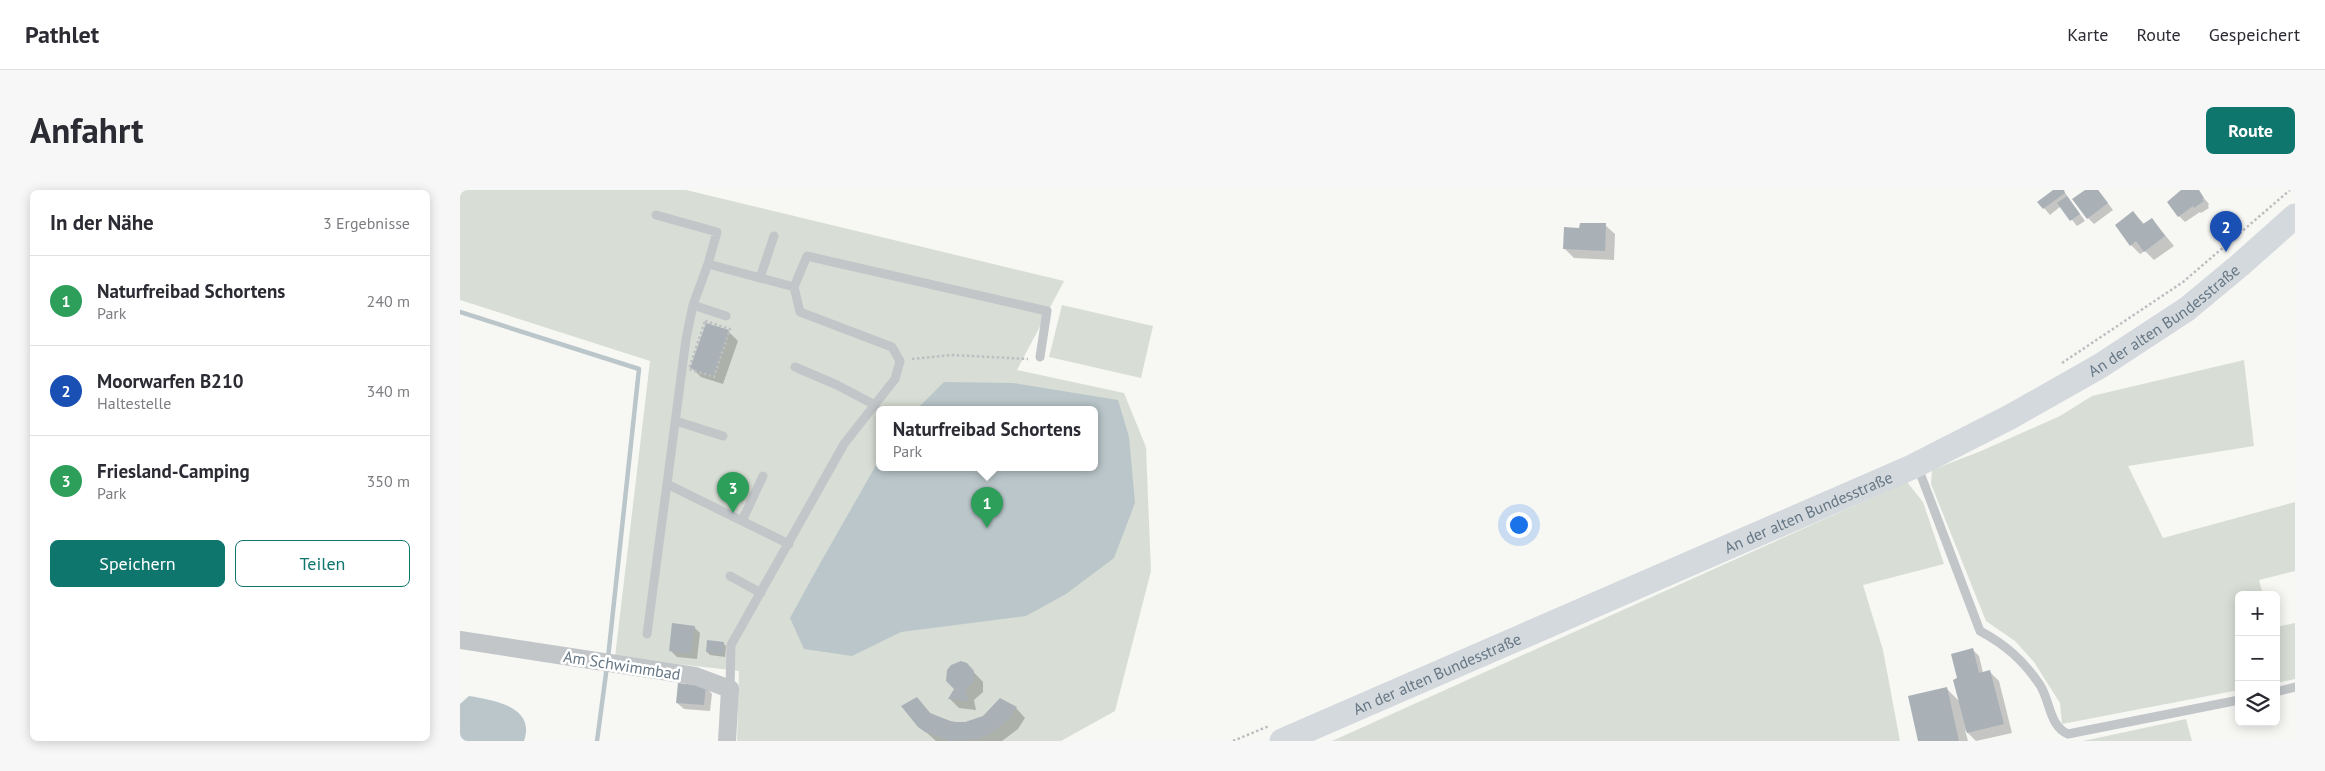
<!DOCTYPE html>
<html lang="de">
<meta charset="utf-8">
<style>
:root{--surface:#fff;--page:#f7f7f7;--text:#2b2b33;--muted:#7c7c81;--line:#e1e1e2;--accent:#0f766e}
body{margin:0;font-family:"PT Sans",sans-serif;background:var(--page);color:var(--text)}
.controls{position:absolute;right:15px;bottom:15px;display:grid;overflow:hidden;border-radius:8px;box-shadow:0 2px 12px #0003}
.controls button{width:45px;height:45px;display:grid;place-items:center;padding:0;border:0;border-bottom:1px solid var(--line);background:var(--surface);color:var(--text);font:25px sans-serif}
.you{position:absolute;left:1058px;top:334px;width:18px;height:18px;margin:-12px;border:4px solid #fff;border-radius:50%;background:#1a73e8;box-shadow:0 0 0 8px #1a73e833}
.badge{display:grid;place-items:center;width:32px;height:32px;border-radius:50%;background:var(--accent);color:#fff;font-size:16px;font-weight:700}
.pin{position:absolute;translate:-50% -41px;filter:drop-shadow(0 1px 2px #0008)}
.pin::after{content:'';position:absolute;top:26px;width:18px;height:15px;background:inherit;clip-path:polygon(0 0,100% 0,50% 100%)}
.popup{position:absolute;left:416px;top:216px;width:222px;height:65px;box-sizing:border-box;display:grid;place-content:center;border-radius:8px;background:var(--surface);filter:drop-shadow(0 1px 4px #0005);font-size:16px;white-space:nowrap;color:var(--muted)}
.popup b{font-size:19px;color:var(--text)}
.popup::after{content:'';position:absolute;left:50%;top:100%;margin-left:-10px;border:10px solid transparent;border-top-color:var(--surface)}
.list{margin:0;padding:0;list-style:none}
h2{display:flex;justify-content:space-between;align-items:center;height:65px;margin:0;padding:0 20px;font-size:21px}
h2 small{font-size:16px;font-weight:400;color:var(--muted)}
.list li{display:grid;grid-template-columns:32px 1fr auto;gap:15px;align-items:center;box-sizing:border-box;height:90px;padding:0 20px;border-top:1px solid var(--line)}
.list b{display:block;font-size:19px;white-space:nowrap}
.list p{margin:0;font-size:16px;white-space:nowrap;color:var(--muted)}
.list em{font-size:16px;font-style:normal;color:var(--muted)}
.actions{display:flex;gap:10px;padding:15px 20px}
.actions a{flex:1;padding:11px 0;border:1px solid var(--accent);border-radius:8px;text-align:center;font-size:18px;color:var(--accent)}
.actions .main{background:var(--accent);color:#fff}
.icon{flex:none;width:28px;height:28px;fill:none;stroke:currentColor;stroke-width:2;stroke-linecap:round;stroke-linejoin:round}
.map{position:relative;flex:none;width:1835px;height:551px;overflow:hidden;border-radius:8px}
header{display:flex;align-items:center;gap:30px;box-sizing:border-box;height:70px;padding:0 25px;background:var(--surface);border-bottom:1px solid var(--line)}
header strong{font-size:24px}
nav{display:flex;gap:28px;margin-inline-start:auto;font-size:18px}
.intro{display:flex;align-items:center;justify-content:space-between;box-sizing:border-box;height:120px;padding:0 30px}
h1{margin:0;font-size:35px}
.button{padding:12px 22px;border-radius:8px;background:var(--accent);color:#fff;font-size:18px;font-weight:700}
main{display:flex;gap:30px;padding:0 30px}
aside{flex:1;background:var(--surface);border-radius:8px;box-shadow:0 2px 12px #0003}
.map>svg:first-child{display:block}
.green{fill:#d8ded5;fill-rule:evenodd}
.water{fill:#bac6ca}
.shadow{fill:#0003}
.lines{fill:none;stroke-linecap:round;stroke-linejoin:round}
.stream{stroke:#bac6ca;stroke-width:4.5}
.building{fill:#a9b1b7}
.path{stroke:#bcbec1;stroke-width:2.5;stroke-dasharray:2.5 2.5;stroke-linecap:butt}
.lane{stroke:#c2c6c9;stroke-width:9}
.street{stroke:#c2c6c9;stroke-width:18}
.secondary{stroke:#d4d9dd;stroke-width:25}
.labels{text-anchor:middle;stroke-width:5;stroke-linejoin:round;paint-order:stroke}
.street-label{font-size:16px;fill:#667785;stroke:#fff}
</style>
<header>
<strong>Pathlet</strong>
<nav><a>Karte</a><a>Route</a><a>Gespeichert</a></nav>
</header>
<div class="intro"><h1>Anfahrt</h1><a class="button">Route</a></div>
<main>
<aside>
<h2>In der Nähe<small>3 Ergebnisse</small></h2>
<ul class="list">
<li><span class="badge" style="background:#2e9e5b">1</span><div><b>Naturfreibad Schortens</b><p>Park</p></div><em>240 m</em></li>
<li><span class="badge" style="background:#1a4fb4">2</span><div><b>Moorwarfen B210</b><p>Haltestelle</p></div><em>340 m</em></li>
<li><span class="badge" style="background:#2e9e5b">3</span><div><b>Friesland-Camping</b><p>Park</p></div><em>350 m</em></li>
</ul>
<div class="actions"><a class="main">Speichern</a><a>Teilen</a></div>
</aside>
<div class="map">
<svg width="1835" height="551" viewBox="0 0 1835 551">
<rect width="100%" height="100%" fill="#f7f7f4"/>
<path class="green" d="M0,0h226l378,91 -47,89 107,23 22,54 5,124 -36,140 -54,30h-324l2,-70 -124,-14 35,-296 -190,-61zM420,219h214v58h-214z
M602,115l91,21 -12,52 -92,-21z
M1784,170l10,86 -126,20 35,72 132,-36v69l-36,9 4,15h-24v95l-177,34 -2,-21 -26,-41 -19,-21 -29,-20 -55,-137 1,-14 49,-19 79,-35 32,-20z
M1447,292l16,20 21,62 -81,21 20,65 17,91h-568z
M1835,433v56l-19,4v-56z
M1726,529l6,22h-109z"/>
<path class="water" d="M484,192l69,1 105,17 11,37 6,66 -21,55 -48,36 -40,22 -125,16 -49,24 -48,-7 -14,-31 28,-51 61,-107 1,7h214v-58h-177z
M9,506c25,4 67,11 55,45h-64v-37z"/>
<path class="shadow" d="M1594,0h9l22,31 -8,5 -16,-20 -11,9 -11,-13z
M1627,0h11l15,20 -19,14 -6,-6z
M1723,0h14l12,14 -1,2 1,2 -8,5 -1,-1 -15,10 -6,-6z
M1673,22l12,13 7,-6 22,27 -20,14 -9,-9 -5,3 -9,-9z
M1145,35l10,9 -1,26 -40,-2 -10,-10 17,-19z
M268,141l10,10 -15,43 -22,-7 -9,-9z
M234,437l6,6 -3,26 -20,-2 -7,-7z
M264,454l2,2 -1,11 -15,-2 -3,-3z
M1512,459l7,7 4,17 6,-2 10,10 13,52 -36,8 -11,-11 3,11h-48l26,-53 14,14 -1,-23z
M506,474l17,18v10l-9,8 2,10 -17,-2 -9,-9z
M246,497l6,7 -2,17 -26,-2 -7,-6z
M457,509l16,17 7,4 25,3 51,-15 9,10 -7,11 -16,12h-66l-17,-15z"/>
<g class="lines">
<path class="stream" d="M0,122l179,57 -31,289
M137,551l10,-75"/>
</g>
<path class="building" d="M1593,0h11l1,3 -22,16 -6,-7z
M1625,0h13l10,13 -21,16 -15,-20z
M1721,0h18l5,8 -2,1 2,2 -10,7 -1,-2 -15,11 -11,-15z
M1607,6l13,18 -10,7 -13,-18z
M1673,21l10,13 9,-6 13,18 -21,16 -8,-11 -6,5 -15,-21z
M1120,33h26l-1,28 -42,-2 1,-22 15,1z
M246,133l23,7 -16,46 -23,-8z
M212,433l23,3 -4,28 -22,-3z
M247,450l17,2 -1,13 -17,-3z
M1513,458l6,25 11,-3 14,54 -37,9 -14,-53 4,-2 -6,-24z
M501,471l6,2 7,8v11l-9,8 3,11 -20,-2 6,-10 -8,-8 1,-11 4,-5z
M218,493l28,3 -2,19 -28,-2z
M1487,497l12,54h-41l-10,-45z
M457,507l13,16 23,9h12l18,-6 17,-18 17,9 -8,12 -19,15 -13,5 -27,2 -25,-9 -7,-5 -17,-21z"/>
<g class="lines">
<path class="path" d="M245,131l25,8 -16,48 -25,-8z
M452,169l40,-4 76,4
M1602,173l121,-81 107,-92
M773,551l36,-15"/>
<path class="lane" d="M196,25l61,17 -9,32
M300,88l14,-42
M334,97l13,-31 240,55 -7,46
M233,115l33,11
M335,177l42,18 38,20
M216,231l47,15
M1457,275l63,166c26,14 43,29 60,54 10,15 9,41 28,49l171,-34
M282,331l21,-45
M270,386l31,17
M187,444l20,-150
M270,499l1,-44 113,-201 51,-65 5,-18 -8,-14 -92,-35 -6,-25 -86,-23 -15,41 -7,34 -19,145 122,60
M1816,502l19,-5"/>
<path class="street" d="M0,450l235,36 35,13 -3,52"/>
<path class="secondary" id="s1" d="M822,551l630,-274 98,-50 90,-51 87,-57 53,-44 55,-49"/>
</g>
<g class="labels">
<g class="street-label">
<text dy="6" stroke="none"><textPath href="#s1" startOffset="979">An der alten Bundesstraße</textPath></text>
<text dy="6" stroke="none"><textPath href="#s1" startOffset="574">An der alten Bundesstraße</textPath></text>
<text transform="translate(162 475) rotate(9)" y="6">Am Schwimmbad</text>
<text dy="6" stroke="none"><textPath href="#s1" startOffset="169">An der alten Bundesstraße</textPath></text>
</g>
</g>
</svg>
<div class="controls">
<button>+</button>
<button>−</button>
<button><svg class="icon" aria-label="layers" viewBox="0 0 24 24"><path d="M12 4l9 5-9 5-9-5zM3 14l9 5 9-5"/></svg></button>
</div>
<div class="you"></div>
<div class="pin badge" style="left:527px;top:338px;background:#2e9e5b">1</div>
<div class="popup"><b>Naturfreibad Schortens</b>Park</div>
<div class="pin badge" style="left:1766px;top:62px;background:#1a4fb4">2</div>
<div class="pin badge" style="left:273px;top:323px;background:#2e9e5b">3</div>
</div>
</main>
